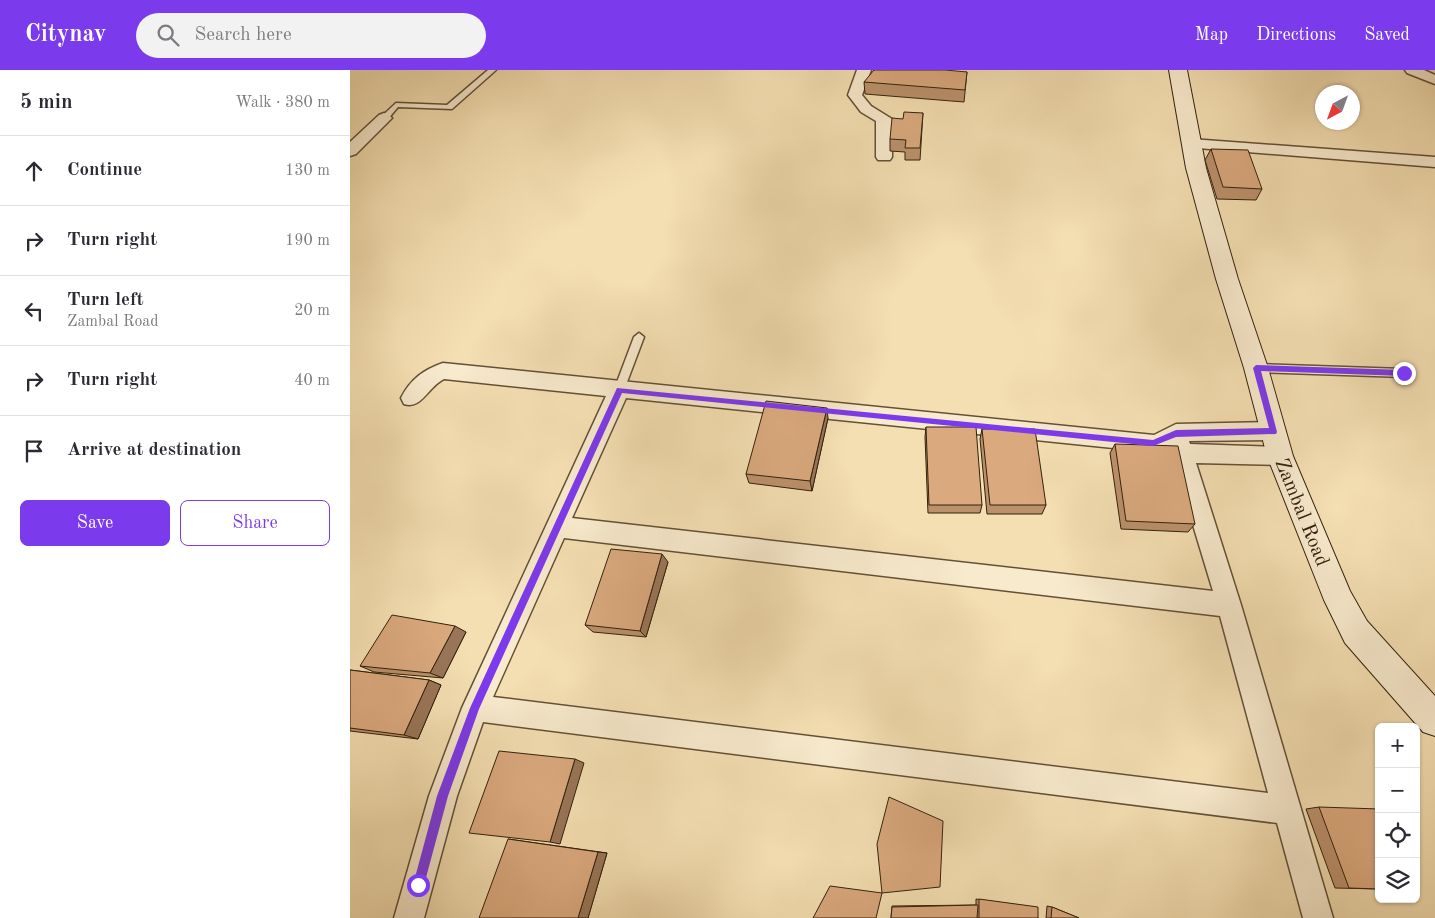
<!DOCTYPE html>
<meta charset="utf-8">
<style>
:root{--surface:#fff;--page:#f2f2f3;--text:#2b2b33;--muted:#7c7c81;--line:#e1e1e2;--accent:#7c3aed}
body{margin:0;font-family:"Old Standard TT",serif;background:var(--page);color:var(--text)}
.controls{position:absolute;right:15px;bottom:15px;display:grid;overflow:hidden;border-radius:8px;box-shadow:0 1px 4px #0004}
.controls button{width:45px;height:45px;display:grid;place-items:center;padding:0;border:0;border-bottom:1px solid var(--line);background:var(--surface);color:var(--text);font:25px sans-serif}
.compass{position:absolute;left:965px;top:15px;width:45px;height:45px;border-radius:50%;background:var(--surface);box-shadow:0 1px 4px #0004;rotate:221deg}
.stop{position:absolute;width:15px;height:15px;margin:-11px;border:4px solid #7c3aed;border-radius:50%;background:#fff}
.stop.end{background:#7c3aed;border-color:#fff;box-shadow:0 1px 5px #0008}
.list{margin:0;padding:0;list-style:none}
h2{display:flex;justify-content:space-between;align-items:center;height:65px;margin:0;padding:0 20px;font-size:21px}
h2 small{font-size:16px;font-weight:400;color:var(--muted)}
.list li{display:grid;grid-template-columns:32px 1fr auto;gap:15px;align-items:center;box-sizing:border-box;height:70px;padding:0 20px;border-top:1px solid var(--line)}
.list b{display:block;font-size:19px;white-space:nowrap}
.list p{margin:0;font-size:16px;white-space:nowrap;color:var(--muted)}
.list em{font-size:16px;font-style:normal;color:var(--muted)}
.actions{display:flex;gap:10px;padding:15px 20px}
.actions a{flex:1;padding:11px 0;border:1px solid var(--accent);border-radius:8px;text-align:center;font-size:18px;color:var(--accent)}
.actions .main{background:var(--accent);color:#fff}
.icon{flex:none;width:28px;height:28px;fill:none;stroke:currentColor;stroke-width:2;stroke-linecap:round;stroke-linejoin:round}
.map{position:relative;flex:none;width:1085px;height:848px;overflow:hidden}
header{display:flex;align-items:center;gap:30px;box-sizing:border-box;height:70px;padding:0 25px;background:var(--accent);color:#fff}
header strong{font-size:24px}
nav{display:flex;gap:28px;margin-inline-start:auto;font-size:18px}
.search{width:350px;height:45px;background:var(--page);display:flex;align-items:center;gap:12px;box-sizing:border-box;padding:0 18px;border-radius:28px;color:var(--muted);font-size:19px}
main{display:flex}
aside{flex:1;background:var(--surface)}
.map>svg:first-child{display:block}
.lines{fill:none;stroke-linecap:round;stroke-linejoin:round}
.lane-casing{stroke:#635036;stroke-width:3}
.street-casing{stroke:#635036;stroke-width:3}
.secondary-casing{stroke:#33210d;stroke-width:2}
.lane{fill:#f8eacd;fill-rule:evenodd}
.street{fill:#f8eacd;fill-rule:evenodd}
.secondary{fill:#f8eacd;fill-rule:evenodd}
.wall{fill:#bb916c;stroke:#33210d}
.shaded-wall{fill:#997658;stroke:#33210d}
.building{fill:#daa97e;stroke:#33210d}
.route{fill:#7c3aed}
.labels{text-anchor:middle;stroke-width:4;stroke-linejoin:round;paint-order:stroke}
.street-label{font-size:20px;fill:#33210d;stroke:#f8eacd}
</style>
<header>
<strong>Citynav</strong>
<div class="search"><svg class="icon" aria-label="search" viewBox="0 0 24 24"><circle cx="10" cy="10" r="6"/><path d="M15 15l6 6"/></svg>Search here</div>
<nav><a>Map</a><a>Directions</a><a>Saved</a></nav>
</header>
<main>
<aside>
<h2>5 min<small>Walk · 380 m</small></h2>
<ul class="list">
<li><svg class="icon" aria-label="ahead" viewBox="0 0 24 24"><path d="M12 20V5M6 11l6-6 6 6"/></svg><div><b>Continue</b></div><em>130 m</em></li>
<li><svg class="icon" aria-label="right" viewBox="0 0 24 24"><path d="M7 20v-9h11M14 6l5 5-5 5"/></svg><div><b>Turn right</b></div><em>190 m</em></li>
<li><svg class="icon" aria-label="left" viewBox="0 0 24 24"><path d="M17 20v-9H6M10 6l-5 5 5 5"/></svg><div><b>Turn left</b><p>Zambal Road</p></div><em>20 m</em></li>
<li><svg class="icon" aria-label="right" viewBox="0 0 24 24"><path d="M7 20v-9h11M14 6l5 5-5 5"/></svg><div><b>Turn right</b></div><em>40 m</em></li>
<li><svg class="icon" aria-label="arrive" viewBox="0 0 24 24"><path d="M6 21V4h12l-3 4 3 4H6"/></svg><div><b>Arrive at destination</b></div></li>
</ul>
<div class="actions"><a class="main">Save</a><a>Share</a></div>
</aside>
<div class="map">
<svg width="1085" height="848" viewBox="0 0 1085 848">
<rect width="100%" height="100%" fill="#f4dfb2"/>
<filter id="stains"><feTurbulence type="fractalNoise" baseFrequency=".004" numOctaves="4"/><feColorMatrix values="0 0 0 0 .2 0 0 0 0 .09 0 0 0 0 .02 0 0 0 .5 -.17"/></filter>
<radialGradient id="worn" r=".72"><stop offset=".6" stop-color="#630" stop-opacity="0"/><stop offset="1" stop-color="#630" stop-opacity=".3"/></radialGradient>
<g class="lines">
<g class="lane-casing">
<path id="lane" d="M138,0h8l-44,39 -54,-2 -11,13 -7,-2 16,-15 51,2z
M289,263l5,4 -20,53 -1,3h-8l-1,-3 20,-53z
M906,294l148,5 5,4 -5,4 -148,-5 -5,-4z"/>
</g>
<g class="street-casing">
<path id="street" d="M507,0h14l-9,25 9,11 21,13v38l-2,3h-12l-2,-3v-36l-15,-9 -13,-17z
M1055,0h19l11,5v9l-28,-11z
M34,43l5,2 3,3 -36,36 -6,2v-14l29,-27z
M841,69l244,18v10l-250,-20 -2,-3 2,-3z
M93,293l711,72 22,-11 98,-2 8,3 3,6 -3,6 -8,3 -85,1 1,3 90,3 8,3 3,6 -3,6 -8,3 -84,-2 45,142 92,313h-30l-26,-95 -794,-101 -26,74 -33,122h-30l35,-122 33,-88 144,-312 -162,-17c-16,8 -23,31 -40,25l-3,-6c10,-19 22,-28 42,-35zM276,328l526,54 21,7 40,132 -641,-73zM214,468l656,78 48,177 -775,-96z"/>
</g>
<g class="secondary-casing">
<path id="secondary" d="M819,0h18l19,98 32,111 30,89 25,88 57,135 17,30 68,75v40l-12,-4 -78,-89 -21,-43 -57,-144 -23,-88 -28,-89 -30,-111z"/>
</g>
<use href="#lane" class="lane"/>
<use href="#street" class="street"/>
<use href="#secondary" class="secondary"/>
</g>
<path class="wall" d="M617,2l-3,30 -99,-8 -1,-12z
M573,43l-3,47h-15v-8l-15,-1v-12l13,-20z
M861,79l51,40 -6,11 -39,-1 -12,-39z
M478,348l-16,73 -63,-8 -3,-9z
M576,357l56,78 -2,8h-52l-3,-76z
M632,359l64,76 -4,9h-55l-7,-75z
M765,374l80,80 -7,8 -67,-3 -11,-76z
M318,492l-22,75 -53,-5 -8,-7z
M116,562l-23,46 -69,-6 -14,-6z
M0,600l79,10 12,5 -23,54 -68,-8z
M969,737l60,82 -44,-1 -29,-79z
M158,769l99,14 -19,65z
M626,829l57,8 5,11h-147l1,-12 84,-1z
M697,836l5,1 27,11h-33z"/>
<path class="shaded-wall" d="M477,338l1,10 -16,73 -2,-10z
M312,484l6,8 -22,75 -6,-6z
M105,556l11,6 -23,46 -13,-5z
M79,610l12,5 -23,54 -14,-4z
M225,689l9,4 -24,81 -10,-2z
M248,782l9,1 -19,65h-10z"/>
<path class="building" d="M524,0h71l22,2 -2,18 -101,-8z
M554,42l19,1 -3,35h-15l1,-8 -16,-1 2,-21 11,1z
M861,79l37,1 14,39 -39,-2z
M416,331l61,7 -17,73 -64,-7z
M576,357h50l6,78h-53z
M632,359h53l11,76h-56z
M765,374l63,2 17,78 -69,-3z
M261,479l51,5 -22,77 -55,-6z
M42,545l63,11 -25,47 -70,-7z
M0,600l79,10 -25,55 -54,-7z
M149,681l76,8 -25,83 -81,-9z
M539,727l54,24 -3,66 -58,6 -5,-49z
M969,737l60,2v80l-30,-1z
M158,769l90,13 -20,66h-99z
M480,816l52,7 -6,25h-63z
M629,829l59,8v11h-59z
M628,835l-1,13h-86l1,-11z
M702,837l27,11h-28z"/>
<path class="route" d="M906,295l148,5 4,3 -4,3 -143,-5 16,61 -1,2 -100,3 -23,9 -531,-53 -143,316 -31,87 -24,89 -2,4 -4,1 -4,-1 -1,-4 24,-89 33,-88 147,-320 536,52 23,-10 93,-2 -16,-60z"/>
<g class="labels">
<g class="street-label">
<text transform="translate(953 442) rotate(68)" y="7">Zambal Road</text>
</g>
</g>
<rect width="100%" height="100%" filter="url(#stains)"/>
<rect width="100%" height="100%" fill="url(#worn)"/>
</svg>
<div class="controls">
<button>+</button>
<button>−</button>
<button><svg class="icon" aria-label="locate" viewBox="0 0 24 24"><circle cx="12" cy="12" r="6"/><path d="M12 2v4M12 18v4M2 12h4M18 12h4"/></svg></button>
<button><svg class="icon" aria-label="layers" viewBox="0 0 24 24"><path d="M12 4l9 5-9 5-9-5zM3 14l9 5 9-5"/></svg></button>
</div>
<svg class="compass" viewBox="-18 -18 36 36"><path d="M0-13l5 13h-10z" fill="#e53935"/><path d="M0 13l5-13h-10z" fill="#7c7c81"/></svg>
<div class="stop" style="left:68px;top:815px"></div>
<div class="stop end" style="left:1054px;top:303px"></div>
</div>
</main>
